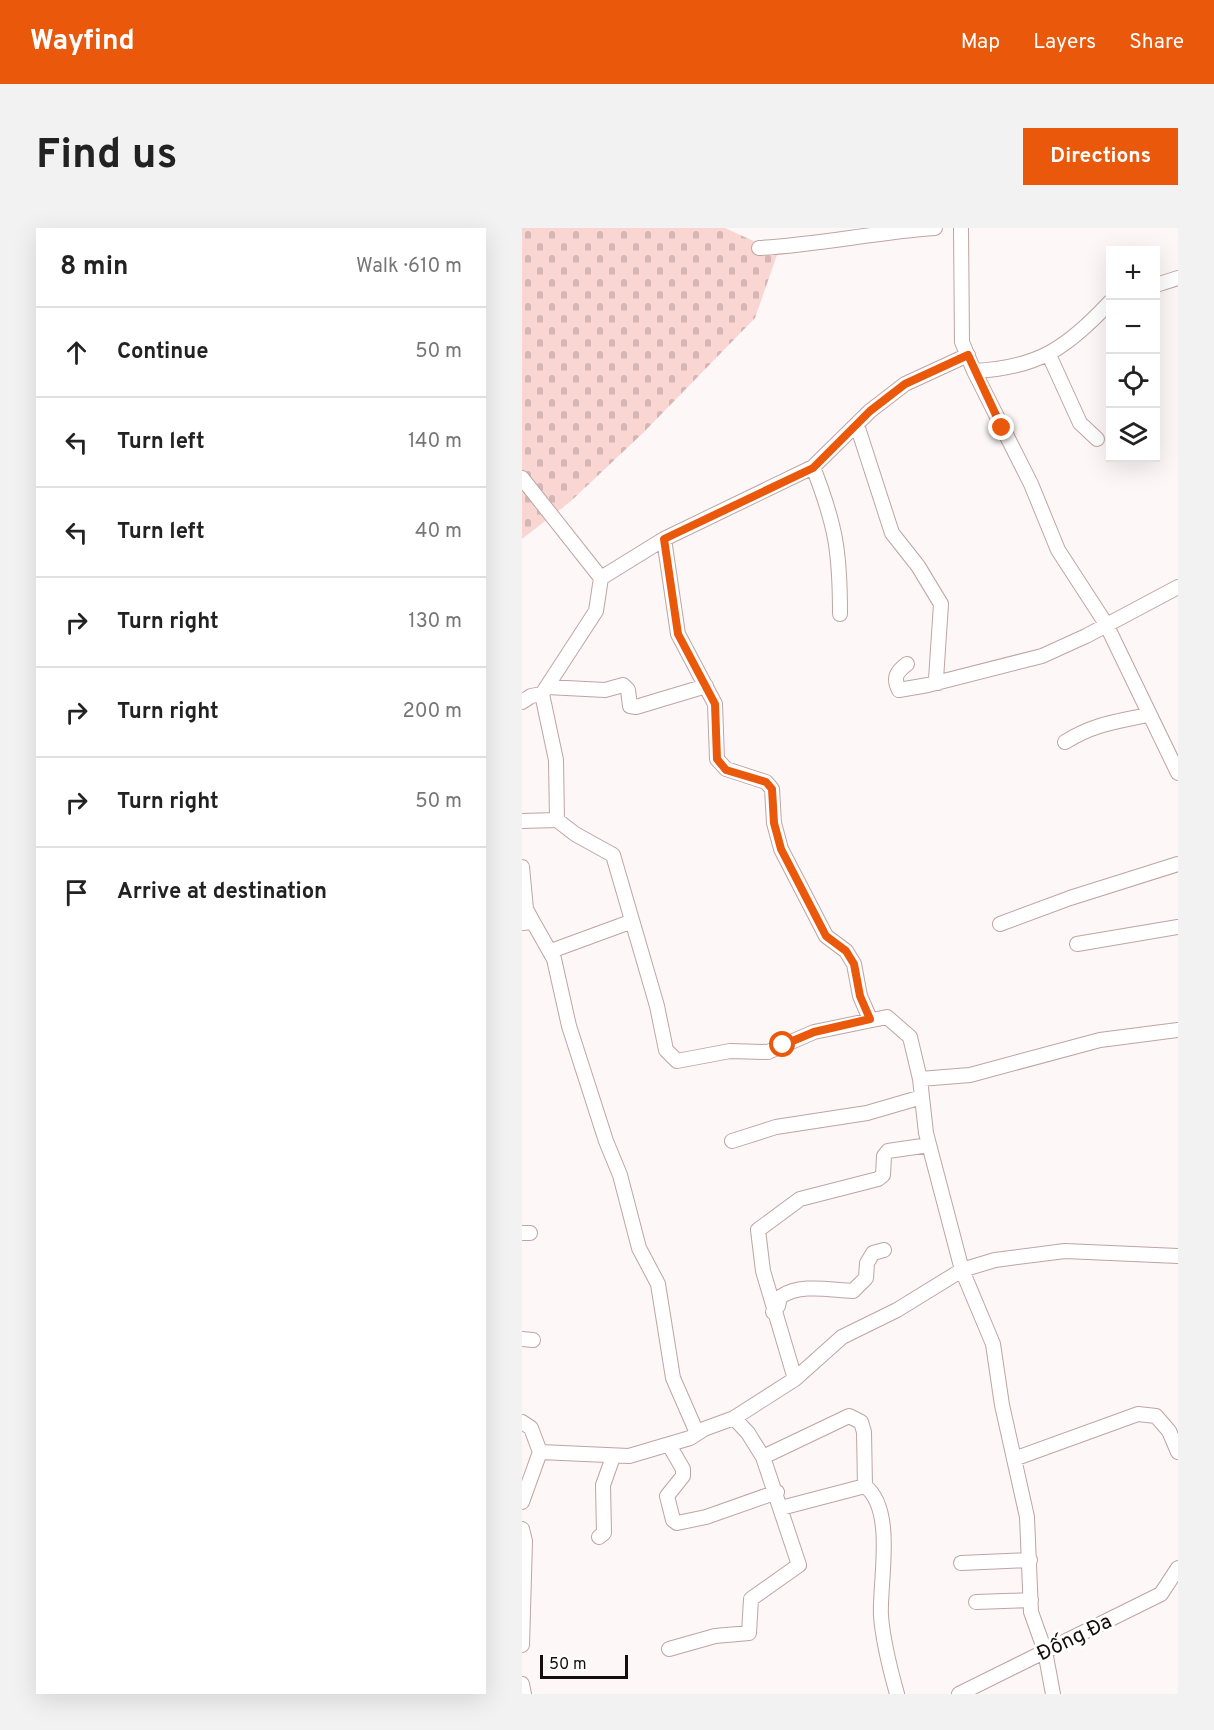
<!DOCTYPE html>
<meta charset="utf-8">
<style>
:root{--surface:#fff;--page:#f2f2f2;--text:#222;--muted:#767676;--line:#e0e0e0;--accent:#ea580c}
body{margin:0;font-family:Overpass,sans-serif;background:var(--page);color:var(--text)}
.controls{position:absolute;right:18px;top:18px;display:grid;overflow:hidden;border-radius:0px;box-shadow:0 6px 24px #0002}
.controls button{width:54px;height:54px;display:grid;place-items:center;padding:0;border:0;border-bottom:2px solid var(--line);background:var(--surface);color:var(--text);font:30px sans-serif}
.scale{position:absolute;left:18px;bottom:15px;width:88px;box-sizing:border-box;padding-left:6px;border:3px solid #160e0d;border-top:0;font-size:16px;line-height:21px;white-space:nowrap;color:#160e0d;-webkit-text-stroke:4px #fff;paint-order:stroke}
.stop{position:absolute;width:18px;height:18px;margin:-14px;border:4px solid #ea580c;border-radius:50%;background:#fff}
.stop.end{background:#ea580c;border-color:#fff;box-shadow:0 2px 6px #0008}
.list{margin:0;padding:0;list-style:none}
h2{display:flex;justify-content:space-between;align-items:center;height:78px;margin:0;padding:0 24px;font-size:26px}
h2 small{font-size:20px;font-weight:400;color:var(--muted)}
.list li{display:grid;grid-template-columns:39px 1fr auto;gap:18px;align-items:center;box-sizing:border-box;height:90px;padding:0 24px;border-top:2px solid var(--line)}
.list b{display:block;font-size:22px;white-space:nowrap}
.list em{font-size:20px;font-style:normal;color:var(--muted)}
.icon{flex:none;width:33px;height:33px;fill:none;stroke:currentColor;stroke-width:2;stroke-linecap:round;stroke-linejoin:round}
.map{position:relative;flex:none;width:656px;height:1466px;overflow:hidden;border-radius:0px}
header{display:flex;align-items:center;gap:36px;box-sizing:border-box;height:84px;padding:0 30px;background:var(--accent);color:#fff}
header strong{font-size:28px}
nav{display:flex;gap:33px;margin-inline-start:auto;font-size:21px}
.intro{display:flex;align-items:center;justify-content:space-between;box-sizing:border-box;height:144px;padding:0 36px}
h1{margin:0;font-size:42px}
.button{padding:15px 27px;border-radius:0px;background:var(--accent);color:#fff;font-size:21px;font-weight:700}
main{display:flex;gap:36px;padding:0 36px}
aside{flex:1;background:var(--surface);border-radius:0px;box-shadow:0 6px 24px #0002}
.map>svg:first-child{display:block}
.cemetery{fill:url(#cemetery-stones)}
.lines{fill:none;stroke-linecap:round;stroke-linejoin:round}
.minor-casing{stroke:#bea5a3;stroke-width:16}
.minor{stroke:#fff;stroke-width:14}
.route{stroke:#ea580c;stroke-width:8}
.labels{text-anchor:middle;stroke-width:6;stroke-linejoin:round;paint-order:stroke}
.street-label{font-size:21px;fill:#160e0d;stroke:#fff}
</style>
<header>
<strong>Wayfind</strong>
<nav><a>Map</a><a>Layers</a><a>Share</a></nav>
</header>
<div class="intro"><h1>Find us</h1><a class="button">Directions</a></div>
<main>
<aside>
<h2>8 min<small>Walk · 610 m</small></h2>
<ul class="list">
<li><svg class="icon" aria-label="ahead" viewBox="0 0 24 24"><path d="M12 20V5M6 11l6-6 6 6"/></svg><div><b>Continue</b></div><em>50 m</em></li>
<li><svg class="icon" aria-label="left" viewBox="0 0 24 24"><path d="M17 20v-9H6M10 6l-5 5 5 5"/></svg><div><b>Turn left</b></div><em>140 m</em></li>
<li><svg class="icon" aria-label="left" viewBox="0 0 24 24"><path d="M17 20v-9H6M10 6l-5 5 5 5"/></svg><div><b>Turn left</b></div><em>40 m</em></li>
<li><svg class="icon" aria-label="right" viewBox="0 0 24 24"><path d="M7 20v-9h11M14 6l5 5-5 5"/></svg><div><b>Turn right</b></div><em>130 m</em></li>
<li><svg class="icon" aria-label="right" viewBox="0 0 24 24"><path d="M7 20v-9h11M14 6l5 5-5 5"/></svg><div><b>Turn right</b></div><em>200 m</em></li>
<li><svg class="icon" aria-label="right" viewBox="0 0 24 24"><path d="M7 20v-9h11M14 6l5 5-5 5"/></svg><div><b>Turn right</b></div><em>50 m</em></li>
<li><svg class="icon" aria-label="arrive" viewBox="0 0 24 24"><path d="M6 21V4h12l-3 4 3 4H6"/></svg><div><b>Arrive at destination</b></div></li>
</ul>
</aside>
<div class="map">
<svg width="656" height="1466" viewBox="0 0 656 1466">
<defs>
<pattern id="cemetery-stones" width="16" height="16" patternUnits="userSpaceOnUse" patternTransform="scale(1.5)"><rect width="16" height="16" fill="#fad6d3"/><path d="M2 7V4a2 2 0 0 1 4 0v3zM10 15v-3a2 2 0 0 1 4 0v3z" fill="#d6b6b4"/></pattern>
</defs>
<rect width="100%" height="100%" fill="#fdf7f7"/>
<path class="cemetery" d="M0,0h203l53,24 -23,66 -111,114 -73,69 -49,38z"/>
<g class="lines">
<g class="minor-casing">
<path id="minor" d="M439,0l1,114 12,29 57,113 27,66 48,74 72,149
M237,20c59,-3 117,-16 176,-20
M634,57l22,-7
M527,127l31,68 17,16
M452,143c64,-3 93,-23 136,-69
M335,197l35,108 26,33 23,38 -5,75 2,4
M291,239c23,59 27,85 27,147
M0,250l79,100
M142,311l14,95 37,70 2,55 9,10 40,13 6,7 2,34 7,26 45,87 20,15 8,13 6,32 10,23
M385,436c-11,8 -14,14 -8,26l29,-5 114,-29 44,-20 92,-49
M25,459l58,3 18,-5 5,5 2,16 6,1 70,-21
M0,474l9,-6 11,-2
M543,514c29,-18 50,-20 83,-27
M0,593l35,-1
M0,639l4,42 7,13
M0,695l11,-1 21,37 15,67 37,115 14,34 19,73 19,36 15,94 24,55
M478,696l70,-26 108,-34
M555,716l101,-17
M29,723l79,-29
M398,851l-10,-42 -23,-20 -73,15 -46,20 -38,-1 -53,10 -11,-11 -9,-44 -44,-151 -38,-21 -18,-14 -1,-60 -14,-66 54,-83 5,-33 63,-39 149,-72 57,-56 35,-27 63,-29
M210,913l44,-14 91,-14 55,-16
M0,1005h8
M251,1084l5,-6 2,-9c21,-14 49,-7 73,-6l13,-13 1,-15 6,-10 11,-3
M0,1111l11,1
M273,1151l-32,-108 -5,-41 42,-31 78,-20 5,-4 1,-19 4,-5 41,-6
M0,1194l9,6 9,24 89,4 61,-18 14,-9 30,-11 61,-39 47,-42 55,-27 65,-40 33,-10 70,-9 113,5
M147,1217l14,24v7l-16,20 6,24 4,3 29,-6 71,-25
M241,1229l86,-41 12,6 3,10 1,54
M492,1231l124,-45 18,2 13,15 9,21
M0,1274l18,-50
M259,1280l84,-22c31,24 14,97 16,130 2,26 9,53 16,78
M0,1301l3,12 -3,104
M77,1309l5,-4 -1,-48 10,-28
M439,1335l69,-3
M454,1374l55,-2
M147,1421l46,-13 34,-3 2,-34 48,-34 -36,-108 -15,-24 -14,-15
M0,1456l2,10
M437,1466l202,-100 17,-26
M531,1466l-8,-43 -14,-39 -4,-95 -25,-112 -9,-61 -31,-74 -36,-137 -6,-54 50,-4 130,-35 78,-10"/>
</g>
<use href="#minor" class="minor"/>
</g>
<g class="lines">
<path class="route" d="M261,817l31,-13 56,-13 -10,-23 -6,-32 -8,-13 -20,-15 -45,-87 -7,-26 -2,-34 -6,-7 -40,-12 -9,-11 -2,-55 -37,-70 -14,-95 149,-71 57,-57 35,-27 63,-29 34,73"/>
</g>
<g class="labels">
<g class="street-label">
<text transform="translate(552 1409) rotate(-26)" y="7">Đống Đa</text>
</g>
</g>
</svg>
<div class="controls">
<button>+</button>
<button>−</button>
<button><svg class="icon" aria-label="locate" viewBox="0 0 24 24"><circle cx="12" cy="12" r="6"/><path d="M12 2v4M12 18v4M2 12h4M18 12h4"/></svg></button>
<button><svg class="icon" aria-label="layers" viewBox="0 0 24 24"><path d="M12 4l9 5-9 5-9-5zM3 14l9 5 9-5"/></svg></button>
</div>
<div class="scale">50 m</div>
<div class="stop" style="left:261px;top:817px"></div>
<div class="stop end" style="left:480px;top:200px"></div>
</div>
</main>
